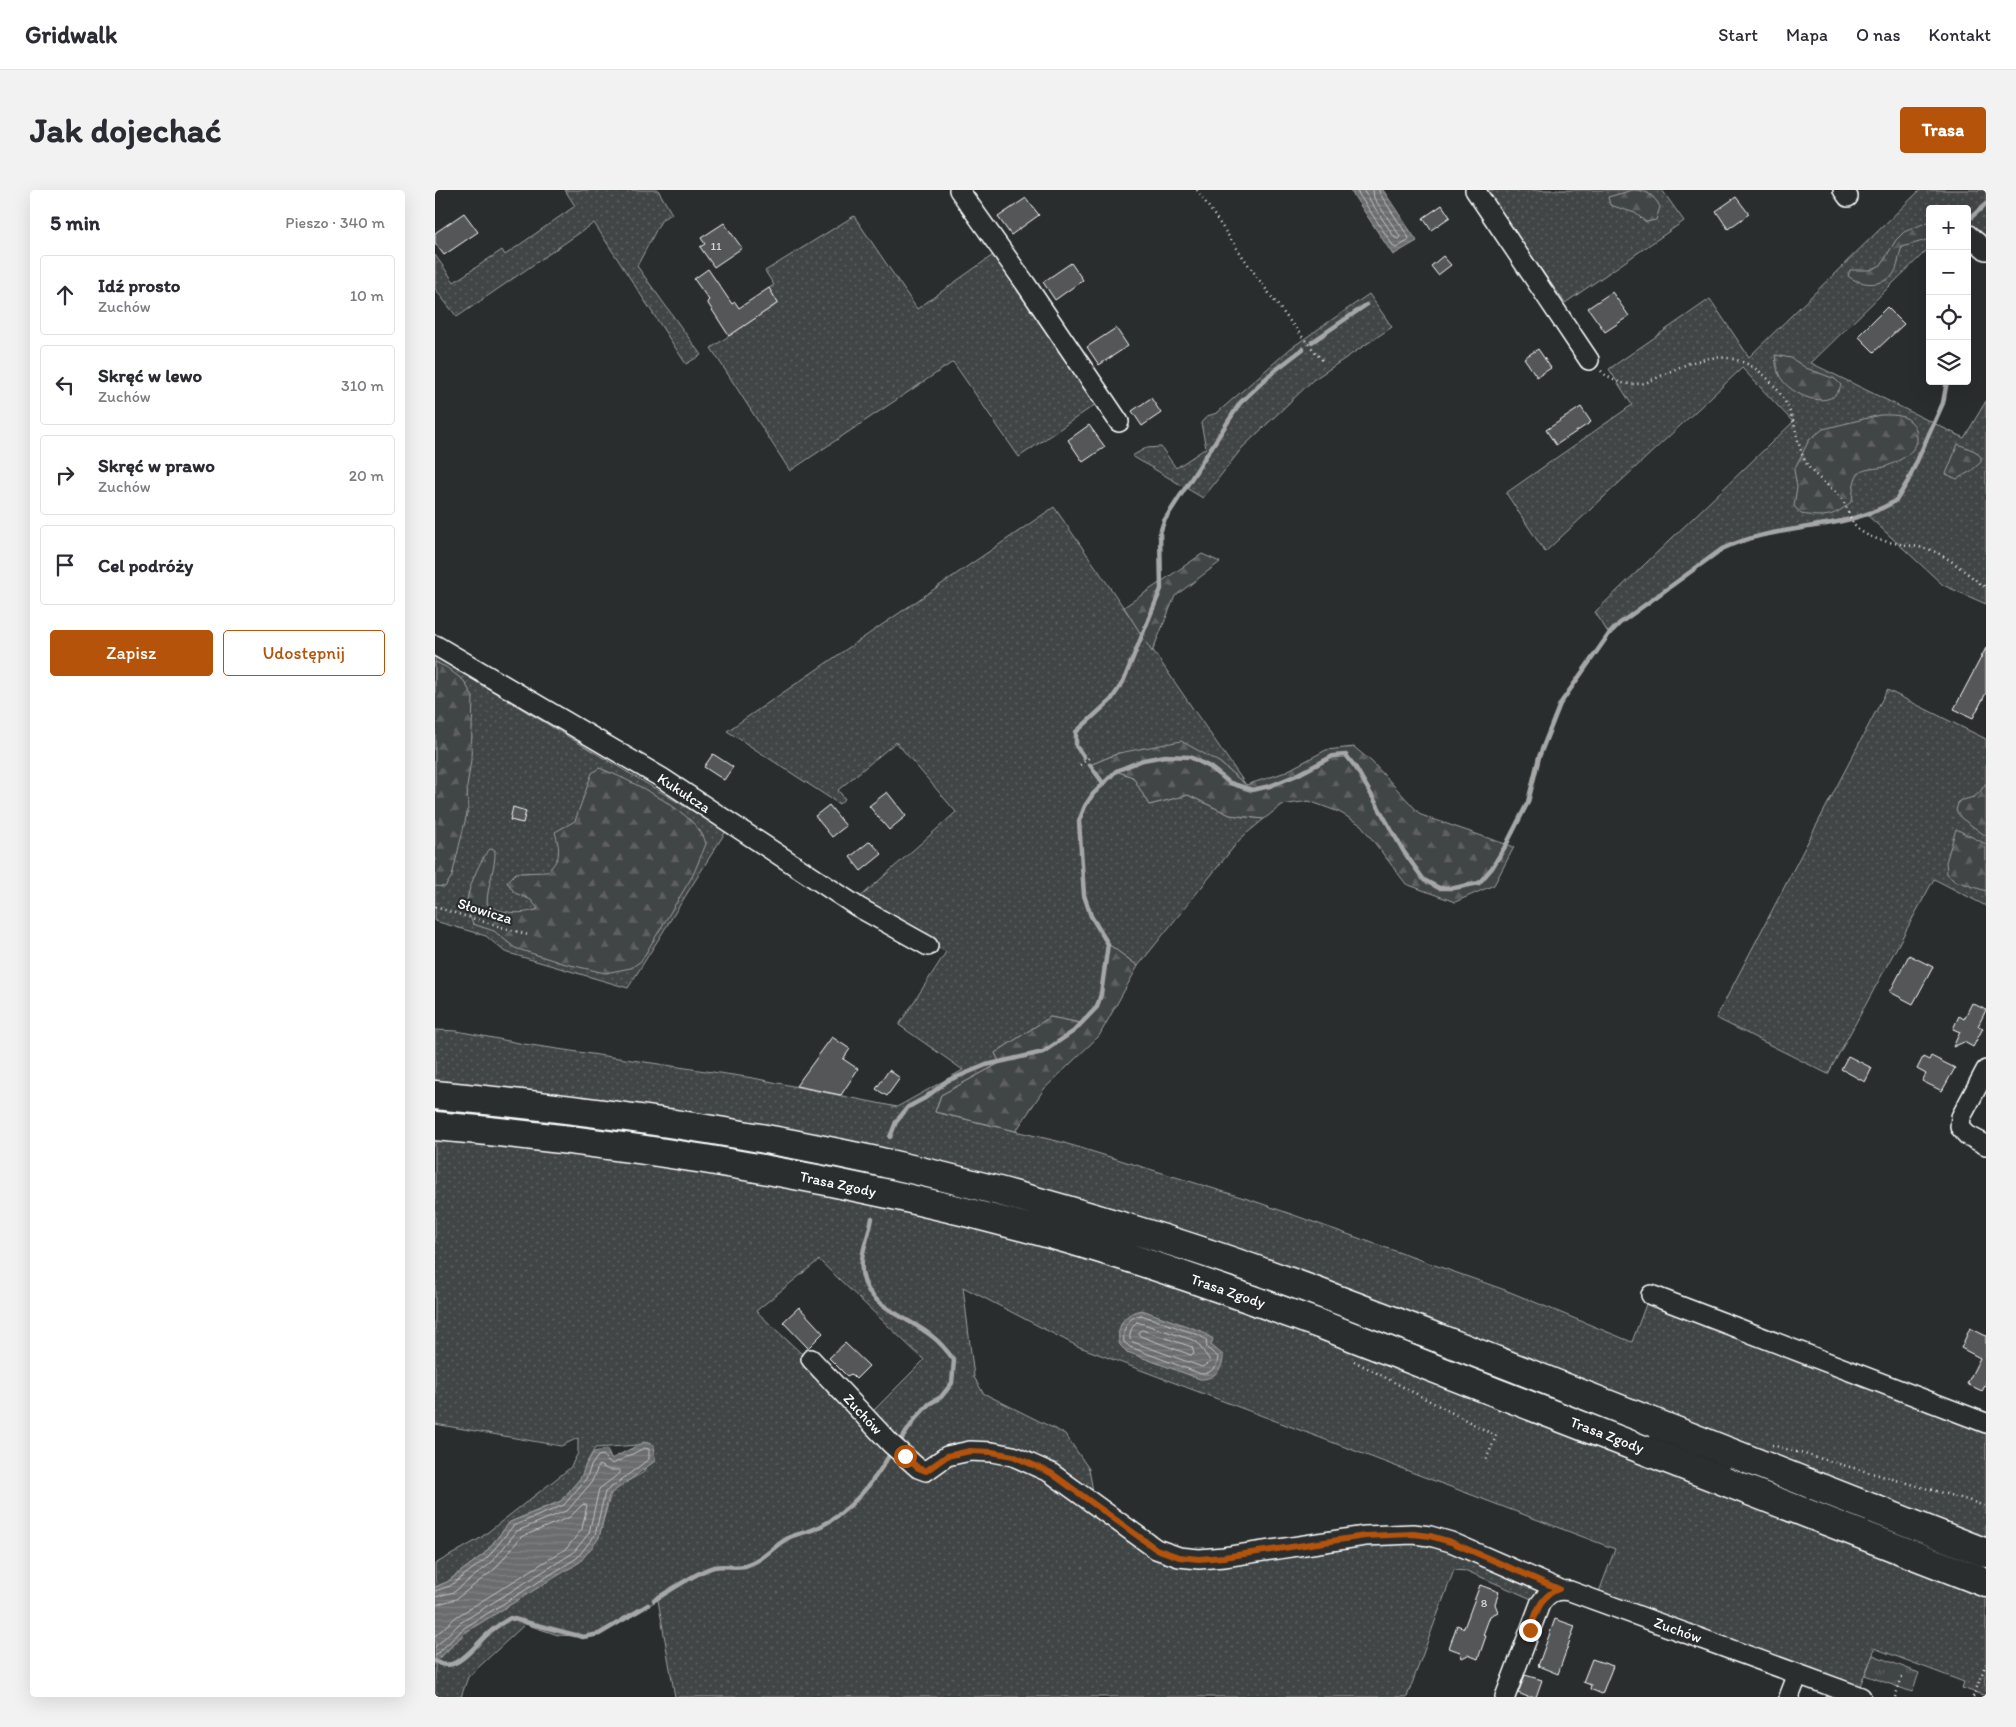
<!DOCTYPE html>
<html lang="pl">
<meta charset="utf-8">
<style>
:root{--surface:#fff;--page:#f2f2f3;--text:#2b2b33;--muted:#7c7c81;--line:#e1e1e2;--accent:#b45309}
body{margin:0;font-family:Itim,sans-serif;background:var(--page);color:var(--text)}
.controls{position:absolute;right:15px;top:15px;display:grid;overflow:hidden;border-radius:5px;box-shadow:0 5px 20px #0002}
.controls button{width:45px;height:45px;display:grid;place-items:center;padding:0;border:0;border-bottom:1px solid var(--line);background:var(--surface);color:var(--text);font:25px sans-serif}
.stop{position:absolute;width:15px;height:15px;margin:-11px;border:4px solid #b45309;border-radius:50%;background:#fff}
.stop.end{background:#b45309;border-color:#fff;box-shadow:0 1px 5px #0008}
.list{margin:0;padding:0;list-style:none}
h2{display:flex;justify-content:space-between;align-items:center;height:65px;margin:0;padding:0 20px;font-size:21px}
h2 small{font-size:16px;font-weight:400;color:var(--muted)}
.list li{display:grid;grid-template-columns:32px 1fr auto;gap:15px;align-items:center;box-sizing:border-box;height:80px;margin:0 10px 10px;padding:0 10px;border:1px solid var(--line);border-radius:5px}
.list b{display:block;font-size:19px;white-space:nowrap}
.list p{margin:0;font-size:16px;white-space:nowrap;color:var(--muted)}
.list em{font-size:16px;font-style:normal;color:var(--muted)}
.actions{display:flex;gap:10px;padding:15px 20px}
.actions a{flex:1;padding:11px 0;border:1px solid var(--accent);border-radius:5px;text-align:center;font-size:18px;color:var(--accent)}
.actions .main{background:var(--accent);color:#fff}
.icon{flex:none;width:28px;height:28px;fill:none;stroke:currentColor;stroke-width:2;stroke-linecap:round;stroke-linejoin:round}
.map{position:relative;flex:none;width:1551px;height:1507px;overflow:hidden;border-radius:5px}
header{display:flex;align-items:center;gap:30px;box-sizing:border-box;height:70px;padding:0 25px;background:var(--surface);border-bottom:1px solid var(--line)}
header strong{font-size:24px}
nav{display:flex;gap:28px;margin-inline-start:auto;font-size:18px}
.intro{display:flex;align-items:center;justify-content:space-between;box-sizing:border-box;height:120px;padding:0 30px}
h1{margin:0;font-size:35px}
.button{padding:12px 22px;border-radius:5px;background:var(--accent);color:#fff;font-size:18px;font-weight:700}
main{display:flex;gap:30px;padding:0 30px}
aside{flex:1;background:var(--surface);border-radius:5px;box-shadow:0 5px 20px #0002}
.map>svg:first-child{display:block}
.grass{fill:url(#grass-dots);stroke:#a0a2a2;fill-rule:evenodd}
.forest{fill:url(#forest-firs);stroke:#a0a2a2}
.park{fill:url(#park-tufts);stroke:#a0a2a2}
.water{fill:url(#water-rules);stroke:#a6a7a7}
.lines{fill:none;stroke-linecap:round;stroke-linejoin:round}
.shore{stroke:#c3c4c5;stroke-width:1}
.stream{stroke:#a6a7a7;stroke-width:4.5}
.building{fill:#555758;stroke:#fff}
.minor-casing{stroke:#fff;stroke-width:22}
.highway-casing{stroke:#fff;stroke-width:31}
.path{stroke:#fff;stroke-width:2.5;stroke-dasharray:1 4;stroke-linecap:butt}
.minor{stroke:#2a2d2e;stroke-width:19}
.highway{stroke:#2a2d2e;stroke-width:28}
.route{stroke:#b45309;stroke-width:6}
.labels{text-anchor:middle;stroke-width:4.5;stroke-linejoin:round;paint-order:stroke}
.number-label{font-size:12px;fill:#d4d5d5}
.street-label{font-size:15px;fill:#fff;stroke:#2a2d2e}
</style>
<header>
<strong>Gridwalk</strong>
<nav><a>Start</a><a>Mapa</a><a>O nas</a><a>Kontakt</a></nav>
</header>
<div class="intro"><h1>Jak dojechać</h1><a class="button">Trasa</a></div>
<main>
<aside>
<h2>5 min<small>Pieszo · 340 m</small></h2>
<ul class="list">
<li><svg class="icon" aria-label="ahead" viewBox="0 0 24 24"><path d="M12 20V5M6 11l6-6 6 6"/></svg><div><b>Idź prosto</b><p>Zuchów</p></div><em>10 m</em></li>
<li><svg class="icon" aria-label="left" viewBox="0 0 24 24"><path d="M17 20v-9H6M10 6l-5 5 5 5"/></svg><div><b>Skręć w lewo</b><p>Zuchów</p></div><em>310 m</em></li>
<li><svg class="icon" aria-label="right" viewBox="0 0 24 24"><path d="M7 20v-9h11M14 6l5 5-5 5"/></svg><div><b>Skręć w prawo</b><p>Zuchów</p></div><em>20 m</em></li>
<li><svg class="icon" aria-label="arrive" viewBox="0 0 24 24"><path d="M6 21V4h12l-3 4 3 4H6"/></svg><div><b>Cel podróży</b></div></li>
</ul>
<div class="actions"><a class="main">Zapisz</a><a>Udostępnij</a></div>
</aside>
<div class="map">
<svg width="1551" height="1507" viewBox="0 0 1551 1507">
<defs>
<pattern id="grass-dots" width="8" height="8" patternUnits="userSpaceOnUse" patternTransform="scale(1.25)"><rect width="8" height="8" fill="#414445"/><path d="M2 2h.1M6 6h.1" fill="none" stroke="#5e6061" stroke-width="1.8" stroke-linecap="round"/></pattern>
<pattern id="forest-firs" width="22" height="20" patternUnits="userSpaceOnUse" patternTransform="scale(1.25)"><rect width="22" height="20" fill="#414445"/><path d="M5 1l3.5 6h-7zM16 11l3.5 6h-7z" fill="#5e6061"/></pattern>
<pattern id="park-tufts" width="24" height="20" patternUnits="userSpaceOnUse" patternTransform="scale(1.25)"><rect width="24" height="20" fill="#414445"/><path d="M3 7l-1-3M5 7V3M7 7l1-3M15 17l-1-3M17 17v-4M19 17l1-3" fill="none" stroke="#5e6061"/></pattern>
<pattern id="water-rules" width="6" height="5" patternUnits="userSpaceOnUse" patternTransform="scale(1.25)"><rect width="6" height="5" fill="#6a6c6d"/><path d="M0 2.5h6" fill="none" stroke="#808283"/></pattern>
</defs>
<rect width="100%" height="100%" fill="#2a2d2e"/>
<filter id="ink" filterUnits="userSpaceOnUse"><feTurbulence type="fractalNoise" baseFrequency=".02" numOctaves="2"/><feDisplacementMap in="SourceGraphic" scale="10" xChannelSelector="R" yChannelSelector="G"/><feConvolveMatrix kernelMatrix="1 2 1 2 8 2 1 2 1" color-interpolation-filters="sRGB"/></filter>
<g filter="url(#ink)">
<path class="grass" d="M130,0h93l14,24 -10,5 -25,47 64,89 -15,9 -92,-141 -137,94 -22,-28v-34l19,27 48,-32 3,5 70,-49z
M1050,0h177l22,31 -119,82z
M1485,0h66v47l-19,-15v-13h-37v38l-119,116 153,75 22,-37v203l-43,-19 -77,-71c-48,13 -100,13 -144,35l-102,74 -11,11 -14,-22 198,-190 -51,-54 -197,184 -39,-59 126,-88 -23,-36 101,-70 39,58z
M419,26l63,93 76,-54 103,149 -77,53 -66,-95 -163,109 -79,-123 67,-45 -9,-15 5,-3 -9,-14z
M934,104l23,33 -79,53 -71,68 -39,50 -71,-42 14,-8 15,-1 15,21 30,-20 -5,-25 6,-7 10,-3 74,-65z
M619,317c65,92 127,186 192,278l-27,-23 -100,-9 -29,12 13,18 13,-12 17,6 16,28 39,-10 42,20 34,4 -23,19 -103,128 -30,-22 -7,50 -4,13 -16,16 -31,-6 -55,36 5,10 -59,32 -6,17 126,30 193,59 251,89 127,52 20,-54 334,133v275l-24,-8 2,-6 -90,-34 -1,7 -15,35 -262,-90 19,-51 -538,-203 -114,-59 11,90 9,16 82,41 24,35 6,34 74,56 251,-24 130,52 -16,13 -67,-29 -13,-1 -47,127h-732l-17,-97 -65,37 -35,-2 -33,-11 -57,53 -7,20h-26v-37l23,-23 140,-98 14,-49 32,-18 11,-23 -17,-4 -43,3 -9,16 -4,13 -21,24 -51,21 -26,32 -37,28 -12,5v-23l44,-25 91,-71 8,-15v-15l-17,8 -126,-22v-394l22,1 67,13 229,34 144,29 66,-37 -64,-45 47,-73 -89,-52 99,-88 -60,-70 -58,48 7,9 -6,5 -112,-73zM384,1070l105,100 -56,56 -112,-105z
M0,467l291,174 -98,157 -123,-36 -19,-16 -51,-15z
M1452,500l99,49v167l-52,-27 -106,195 -112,-56z"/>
<path class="forest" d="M1198,0c13,0 21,5 27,17l-4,13 -10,2 -11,-9 -25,-8 -2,-8z
M1495,31v18l-28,8c-4,9 -3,21 -10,29 -12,11 -33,9 -44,0l2,-6h20l11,-5 15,-25 8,-8z
M1340,165l16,3 15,10 29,11 6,6c-8,27 -46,12 -58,-4 -6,-7 -7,-17 -8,-26z
M1445,225c10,0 23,-1 30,6 6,5 6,9 7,17 1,14 -21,25 -33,29 -7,2 -20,1 -26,7 -5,7 -5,19 -6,27 -18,16 -26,17 -51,13l-7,-8 3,-19 -3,-17 15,-30 14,-11z
M1523,254l17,7 6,6v5l-10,9 -14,8 -11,-5z
M767,364l18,8 -45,34 -23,56 -28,-45z
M0,472l11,5 18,14 9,16 -2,63 -4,27 1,22 -16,67 -7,11 -10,-1z
M746,551l38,21 27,23 37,-12 43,-23 28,-3 18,15 49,53 93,32 -20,38 -39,17 -49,-18 -45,-59 -22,-13 -30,-11 -27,4 -18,14 -34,-4 -42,-20 -39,10 -16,-28 -17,-6 -13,12 -13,-18 29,-12z
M164,578c27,10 102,46 107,76l-13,31 -52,86 -10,7 -26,5 -43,-10 -47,-15 -21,-17 -21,-7c-2,-6 -6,-14 -6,-20 -1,-12 14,-47 23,-55l5,1c1,18 -8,35 -8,54 14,10 35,11 51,5l-7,-9 -16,-7 -8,-11 9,-9 31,-1c15,-15 13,-21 8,-40l20,-11 17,-48z
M1551,593v53l-25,-18 -5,-8 3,-9 15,-4 6,-5z
M1521,639l30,15v47l-30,-10 -9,-7 -1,-12z
M673,754l30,22 -39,70 -55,53 -28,42 -81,-19 6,-17 59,-32 -5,-10 55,-36 31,6 16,-16 4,-13z"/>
<path class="park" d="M1438,1465l46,18 -7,19 -47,-17z"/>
<path class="water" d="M915,0h33l34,51 -24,14z
M707,1120l59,21 12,8 -2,6 12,10c1,13 -9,25 -23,24l-73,-27 -7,-7c-5,-17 4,-33 22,-35z
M209,1252l10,3 1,16 -46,34 -10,43 -19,24 -114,70 -31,31v-76l12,-5 37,-28 26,-32 51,-21 20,-24 5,-13 8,-12 13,-3 4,10z"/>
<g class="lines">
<path class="shore" d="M921,0l38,57 2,1 12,-7 1,-3 -29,-44 -1,-4
M928,0l32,48 4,1 1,-3 -26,-38 -1,-8
M706,1125l58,20 7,5 1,8 11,9c0,9 -7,17 -17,17l-71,-27 -6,-5c-2,-12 4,-26 17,-27z
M702,1132l59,19 15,21 -9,5 -69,-25 -3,-3c-1,-6 2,-13 7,-17z
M707,1140l50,17 2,7 -3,1 -51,-19 -2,-3z
M0,1401l15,-5 37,-28 26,-32 51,-21 22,-26 5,-13 7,-10 5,-1 5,7 5,2 31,-16 5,1v10l-44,33 -10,43 -18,23 -113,70 -29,28
M0,1407l19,-5 37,-29 26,-32 51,-21 23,-27 8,-18 10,5h11v3l-21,16 -10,44 -16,20 -113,70 -25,24
M0,1415l21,-6 39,-30 26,-32 49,-20 13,-13 4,1 -5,24 -15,19 -111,69 -21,19"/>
<path class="stream" d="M1532,31l19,-17
M877,152l54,-37
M649,567l-8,-11v-14l35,-32 12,-18 38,-93 -1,-56 4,-12 76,-118 33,-31 30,-23
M655,575l13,18
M455,947l6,-15 12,-15 17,-9 22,-17 39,-16 57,-13 31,-21 23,-24 4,-13 7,-50 -17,-28 -7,-21 -5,-74 6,-15 8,-12 23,-23 27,-11 22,-4 25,1 20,10 20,16 22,7 18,-4 27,-11 36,-19 13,-1 10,13 48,84 20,28 15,8h15l25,-5 13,-15 14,-23 22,-43 11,-45 21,-53 49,-70 11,-11 102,-74c53,-26 118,-17 170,-46l5,-4 11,-18 35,-78 4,-22
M437,1028c-2,14 -9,28 -10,42 -5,46 44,54 71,77 8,6 15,15 21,23l-2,23 -11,14 -12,7 -14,15 -16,24
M219,1410c16,-9 44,-29 60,-33 10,-2 21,1 31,-1 18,-5 29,-21 45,-29 9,-4 20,-5 29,-10 30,-14 55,-45 71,-73
M0,1471c21,15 41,-18 55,-29 6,-6 14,-10 20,-14l73,19 16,-3 49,-29"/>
</g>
<path class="building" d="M1301,7l13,17 -21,15 -12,-18z
M591,8l13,17 -28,20 -13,-18z
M1007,15l8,12 -19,13 -8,-12z
M29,23l14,19 -34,23 -9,-12v-10z
M289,33l18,25 -28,19 -14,-20 5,-3 -4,-6z
M1008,66l8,9 -13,10 -7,-9z
M636,73l12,17 -28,20 -12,-18z
M273,79l24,35 3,-2 4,6 30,-20 9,15 -49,33 -22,-34 2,-2 -15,-21z
M1177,102l17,24 -24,16 -17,-24z
M1452,117l17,17 -30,28 -16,-16z
M681,138l12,18 -29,19 -12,-18z
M1103,159l13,19 -14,9 -13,-19z
M716,208l10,15 -19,13 -10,-15z
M1146,217l10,15 -35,23 -10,-15z
M654,235l16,22 -22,15 -15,-22z
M1551,458v45l-13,25 -19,-9z
M278,564l20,13 -9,13 -20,-13z
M452,602l19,24 -17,14 -20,-24z
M394,615l17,21 -14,11 -17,-21z
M78,617l13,4 -3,12 -13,-3z
M435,651l12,13 -21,17 -11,-14z
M1474,765l24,12 -20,37 -23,-12z
M1537,813l14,7 -8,16 5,2 -10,19 -9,-5 -11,5 7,-15 -7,-3 6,-13 5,3z
M397,847l18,12 -7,10 15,10 -17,26 -45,-9z
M1413,866l24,12 -7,14 -24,-13z
M1496,866l24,12 -13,23 -20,-10 4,-7 -9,-5 6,-12 6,3z
M454,880l11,8 -13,18 -11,-7z
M364,1117l24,26 -15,15 -25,-26z
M1535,1138l16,8v48l-4,7 -15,-7 13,-26 -19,-10z
M410,1153l24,23 -13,13 -5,-5 -4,2 -18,-18z
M1045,1395l19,7 -4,12 3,8 -8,4 -7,19 3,1 -8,23 -10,-4 -6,3 -2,-6 -11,-4 8,-23 7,3z
M1120,1429l20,7 -17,48 -20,-8z
M1157,1469l21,7 -11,28 -12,-5 1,-4 -8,-3z
M1090,1485l17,5 -6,17h-8l-10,-4z"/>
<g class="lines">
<g class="minor-casing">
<path id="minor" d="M524,0l66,93 94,139
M1040,0l114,170
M1408,0l5,7
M1532,44l19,16
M0,455l227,133 196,129 70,39
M1551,880l-25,47 -1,10 7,8 19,10
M1216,1105l335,128
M376,1169l80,85 27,24 8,3 21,-15 23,-5 22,1 21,4 38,17 105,76 23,8 20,2 25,-2 141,-21 48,-2 17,2 21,6 108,47
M1222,1253l66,18
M1070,1507l35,-93c9,-13 16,-15 30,-13l291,106
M1354,1507l9,-23"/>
</g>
<g class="highway-casing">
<path id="highway" d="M0,905c160,15 319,37 476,74 74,17 147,38 220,60 125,37 247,86 369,133 162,63 324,127 486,191
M0,936c208,18 414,52 615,108 93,26 184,59 275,92l661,257"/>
</g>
<path class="path" d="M762,0c40,58 79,118 126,171
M1166,181c12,12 27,15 44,12 18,-7 37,-19 56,-23 40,-11 74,16 89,52 7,18 8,38 18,54 9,13 23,20 33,32 7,9 9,24 16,30 20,18 52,14 76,23 20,8 35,25 53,36
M645,575l10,-8
M0,717l93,28
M919,1171l142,75 -11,27
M1337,1255l199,56 15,6
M1460,1507l7,-20
M1538,1507l13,-33"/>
<use href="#minor" class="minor"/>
<use href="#highway" class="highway"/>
</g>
</g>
<g class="lines" filter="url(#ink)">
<path class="route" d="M470,1266l13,12 8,3 21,-15 23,-5 22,1 21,4 38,17 105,76 23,8 20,2 25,-2 141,-21 48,-2 17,2 21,6 108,47c-19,6 -23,25 -29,41"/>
</g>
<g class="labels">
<g class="number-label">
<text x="281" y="60">11</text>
<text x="1049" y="1417">8</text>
</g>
<g class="street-label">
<text transform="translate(249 603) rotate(33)" y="5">Kukułcza</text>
<text transform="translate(50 721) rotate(17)" y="5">Słowicza</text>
<text transform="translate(403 994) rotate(12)" y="5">Trasa Zgody</text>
<text transform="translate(793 1101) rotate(19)" y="5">Trasa Zgody</text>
<text transform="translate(428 1224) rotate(47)" y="5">Zuchów</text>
<text transform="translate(1172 1245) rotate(21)" y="5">Trasa Zgody</text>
<text transform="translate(1243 1440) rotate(20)" y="5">Zuchów</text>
</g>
</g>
</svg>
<div class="controls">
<button>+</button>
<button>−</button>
<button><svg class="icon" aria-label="locate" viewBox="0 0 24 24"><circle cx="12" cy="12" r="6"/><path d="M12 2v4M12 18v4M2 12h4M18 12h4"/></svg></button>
<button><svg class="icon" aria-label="layers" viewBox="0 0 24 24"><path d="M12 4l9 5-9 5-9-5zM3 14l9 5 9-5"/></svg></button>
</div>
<div class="stop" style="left:470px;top:1266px"></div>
<div class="stop end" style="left:1095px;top:1440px"></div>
</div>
</main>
